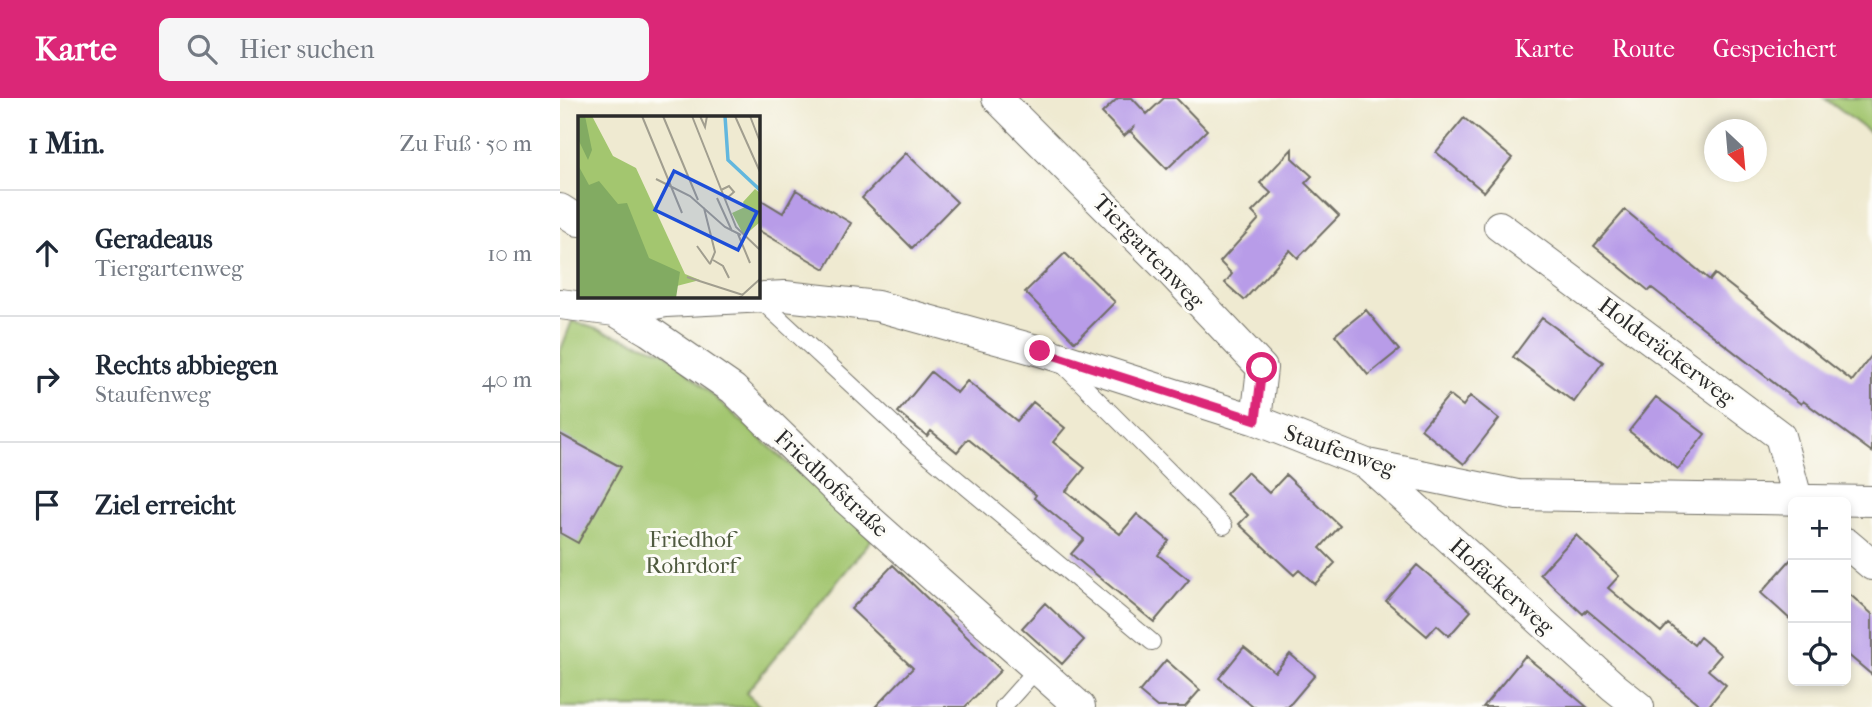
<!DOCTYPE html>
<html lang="de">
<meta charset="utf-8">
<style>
:root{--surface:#fff;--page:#f6f6f7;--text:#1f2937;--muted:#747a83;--line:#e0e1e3;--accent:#db2777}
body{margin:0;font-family:"IM FELL French Canon",serif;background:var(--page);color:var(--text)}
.controls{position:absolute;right:21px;bottom:21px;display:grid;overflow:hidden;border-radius:10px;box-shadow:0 4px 10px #0003}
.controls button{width:63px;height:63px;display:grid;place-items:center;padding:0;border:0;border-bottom:2px solid var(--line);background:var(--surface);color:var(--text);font:35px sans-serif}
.compass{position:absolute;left:1144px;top:21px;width:63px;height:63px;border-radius:50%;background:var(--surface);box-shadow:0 4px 10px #0003;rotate:154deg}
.stop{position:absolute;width:21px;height:21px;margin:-16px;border:5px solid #db2777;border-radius:50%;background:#fff}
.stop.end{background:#db2777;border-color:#fff;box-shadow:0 2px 7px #0008}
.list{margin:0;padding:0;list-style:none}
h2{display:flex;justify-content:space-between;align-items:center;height:91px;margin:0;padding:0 28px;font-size:30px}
h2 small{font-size:23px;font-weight:400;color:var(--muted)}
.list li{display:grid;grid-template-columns:46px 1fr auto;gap:21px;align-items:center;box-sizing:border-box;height:126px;padding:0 28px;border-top:2px solid var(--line)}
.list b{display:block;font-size:26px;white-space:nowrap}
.list p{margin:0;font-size:23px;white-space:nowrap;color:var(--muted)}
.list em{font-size:23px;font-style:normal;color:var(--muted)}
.icon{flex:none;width:38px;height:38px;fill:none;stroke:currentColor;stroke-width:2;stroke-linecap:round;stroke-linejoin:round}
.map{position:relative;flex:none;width:1312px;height:609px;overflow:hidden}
header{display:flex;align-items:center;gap:42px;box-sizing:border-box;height:98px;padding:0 35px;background:var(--accent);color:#fff}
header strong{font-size:33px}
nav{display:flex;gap:38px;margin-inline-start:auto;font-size:24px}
.search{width:490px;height:63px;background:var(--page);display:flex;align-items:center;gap:18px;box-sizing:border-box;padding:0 24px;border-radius:10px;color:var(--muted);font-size:26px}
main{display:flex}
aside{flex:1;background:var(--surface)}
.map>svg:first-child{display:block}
.green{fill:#a3c66f;stroke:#67784d;stroke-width:2}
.building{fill:#b89ce8}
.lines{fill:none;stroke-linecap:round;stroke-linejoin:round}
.service-casing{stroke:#706e65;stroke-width:18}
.minor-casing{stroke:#706e65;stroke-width:32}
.service{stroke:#fff;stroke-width:16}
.minor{stroke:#fff;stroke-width:30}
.route{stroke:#db2777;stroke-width:9}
.labels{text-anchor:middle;stroke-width:6;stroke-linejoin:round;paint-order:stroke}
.street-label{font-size:23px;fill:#2b2b2b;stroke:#fdfcf7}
.park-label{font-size:23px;fill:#4f5a3f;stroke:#fdfcf7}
.inset-river{fill:none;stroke:#62b7de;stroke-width:3.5}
.inset-road{fill:none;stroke:#a19e8f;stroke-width:2}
.view{fill:#1d4ed8;fill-opacity:0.15;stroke:#1d4ed8;stroke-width:3.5}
.inset-edge{fill:none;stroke:#2b2b2b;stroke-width:3.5}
</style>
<header>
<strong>Karte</strong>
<div class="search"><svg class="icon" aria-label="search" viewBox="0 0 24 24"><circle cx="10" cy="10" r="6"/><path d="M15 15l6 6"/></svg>Hier suchen</div>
<nav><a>Karte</a><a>Route</a><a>Gespeichert</a></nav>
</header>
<main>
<aside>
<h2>1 Min.<small>Zu Fuß · 50 m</small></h2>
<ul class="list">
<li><svg class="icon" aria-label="ahead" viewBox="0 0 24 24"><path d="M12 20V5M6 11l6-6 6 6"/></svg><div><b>Geradeaus</b><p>Tiergartenweg</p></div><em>10 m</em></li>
<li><svg class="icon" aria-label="right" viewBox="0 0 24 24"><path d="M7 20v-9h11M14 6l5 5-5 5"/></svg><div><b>Rechts abbiegen</b><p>Staufenweg</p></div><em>40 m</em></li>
<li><svg class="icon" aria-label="arrive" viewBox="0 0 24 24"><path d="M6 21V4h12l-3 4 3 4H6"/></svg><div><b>Ziel erreicht</b></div></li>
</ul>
</aside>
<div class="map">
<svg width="1312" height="609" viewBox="0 0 1312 609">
<rect width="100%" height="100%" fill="#fdfcf7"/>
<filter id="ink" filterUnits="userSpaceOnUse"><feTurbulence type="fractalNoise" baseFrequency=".0143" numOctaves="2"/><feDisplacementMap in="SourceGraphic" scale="14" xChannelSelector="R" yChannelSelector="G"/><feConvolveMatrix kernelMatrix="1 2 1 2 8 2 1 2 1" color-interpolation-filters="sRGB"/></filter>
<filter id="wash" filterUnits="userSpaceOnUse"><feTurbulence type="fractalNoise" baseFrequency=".00686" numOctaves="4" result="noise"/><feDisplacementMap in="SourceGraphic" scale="28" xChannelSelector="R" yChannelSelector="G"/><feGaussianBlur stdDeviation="1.57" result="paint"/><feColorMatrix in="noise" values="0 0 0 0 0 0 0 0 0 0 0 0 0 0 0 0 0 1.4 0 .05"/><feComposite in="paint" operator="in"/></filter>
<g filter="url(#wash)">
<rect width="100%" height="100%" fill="#efead1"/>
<path class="green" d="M1264,0h48v36z
M12,223l93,31 207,187 -126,154 15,14h-201v-355z"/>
<g id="blocks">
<path class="building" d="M558,0h14l15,16 17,-16h12l31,32 -40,39 -37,-38 5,-5 -11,10 -22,-23z
M904,20l48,40 -28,34 -48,-40z
M732,51v9l20,18 -7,7 34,33 -41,42 -8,-8 -46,50 -19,-17 7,-9 -12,-12 39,-43 -7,-7 19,-19 -11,-10z
M346,55l51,49 -45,46 -50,-50z
M236,92l55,33 -26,46 -67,-39v-32l25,15z
M1065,112l85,70 5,-6 137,107 20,-26v97l-69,-51 -2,3 -149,-116 -3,3 -55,-45z
M505,155l50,49 -40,40 -50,-50z
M806,212l33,40 -31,25 -33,-40z
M982,220l61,44 -29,40 -61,-45z
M371,274l26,21 10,-12 50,40 16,-19 32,26 -12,14 32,26 -19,23 54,43 17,-20 32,27 -11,14 31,25 -35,42 -83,-68 13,-15 -50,-41 2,-3 -48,-40 -20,-16 -11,13 -26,-21 -4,5 -29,-24z
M889,297l14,11 7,-10 29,23 -35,45 -43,-35z
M1096,299l49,37 -27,35 -49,-38z
M0,336l61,33 -43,76 -18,-10z
M687,374l22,21 17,-18 54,51 -20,22 15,15 -20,21 -16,-14 -5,5 -55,-51 9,-9 -22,-21z
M1016,437l43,41 -11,12 53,44 7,-8 26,21 6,-8 21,18 -13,15 18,15 -18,22h-6l-115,-97 -4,4 -43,-40z
M1233,459v65l-32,-29z
M333,467l108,105 -36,37h-90l38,-39 -62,-59z
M857,467l54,46 -22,25 -12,-11 -10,11 -41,-35z
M1286,493l26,23v61l-26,-22z
M485,505l39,37 -22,24 -40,-36z
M684,549l31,25 15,-18 25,21 -27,32h-35l-34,-29z
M965,558l31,25 31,26h-104z
M606,562l34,30 -15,17h-28l-18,-15z"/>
</g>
</g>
<g filter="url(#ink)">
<use href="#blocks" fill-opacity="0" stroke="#706e65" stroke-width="2"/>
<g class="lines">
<g class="service-casing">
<path id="service" d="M198,200l157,146 237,198
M502,266l162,162
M443,609l34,-38"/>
</g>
<g class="minor-casing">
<path id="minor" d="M437,0l174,174 91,96 -6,52
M0,111l19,12
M939,128l281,210 18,66
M0,206l55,7 34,20 84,58 112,109 235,209
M55,213l51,-9 119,-6 92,10 163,45 216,69 111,44 150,31 355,6
M807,366l247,223 25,20
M1286,445l26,22"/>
</g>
<use href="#service" class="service"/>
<use href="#minor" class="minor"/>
</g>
</g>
<g class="lines" filter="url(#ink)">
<path class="route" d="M480,253l216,69 6,-52"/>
</g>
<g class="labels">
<g class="street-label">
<text transform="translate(589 153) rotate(46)" y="8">Tiergartenweg</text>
<text transform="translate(1107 253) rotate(37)" y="8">Holderäckerweg</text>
<text transform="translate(780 352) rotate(19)" y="8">Staufenweg</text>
<text transform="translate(272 385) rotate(43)" y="8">Friedhofstraße</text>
<text transform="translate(942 488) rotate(42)" y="8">Hofäckerweg</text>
</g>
<g class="park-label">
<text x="131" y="449">Friedhof<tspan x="131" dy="26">Rohrdorf</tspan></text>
</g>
</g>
<g transform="translate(18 18)">
<rect width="182" height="182" fill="#efead1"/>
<path d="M0,0h14l21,40 23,12 49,106 15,6 -35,9 1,9h-88zM177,73l5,4v29l-16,14 -12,-23 13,-6 -2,-5z" fill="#a3c66f"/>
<path d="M0,0h7l7,34 -4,10 -10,-21zM0,49l11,20 10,-4 19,23 9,-1 22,55 31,14 -4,26h-98z" fill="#82ab62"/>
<path class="inset-river" d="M147,0l3,44 32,30"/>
<path class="inset-road" d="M64,0l40,97M85,0l35,84M114,0l44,111 24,23M122,0l5,11 2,-11M157,0l25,56M172,0l10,26M78,63l34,17 35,31 16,8M143,74l8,-4 5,6 -8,7M139,82l15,33M126,92l11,44 -5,12M160,118l12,29M119,130l13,18M135,144l10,6 6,12M109,161l56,18M161,182l21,-19"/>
<path class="view" d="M96,55l83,41 -19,38 -83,-40z"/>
<rect width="182" height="182" class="inset-edge"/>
</g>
</svg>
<div class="controls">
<button>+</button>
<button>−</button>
<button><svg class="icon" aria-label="locate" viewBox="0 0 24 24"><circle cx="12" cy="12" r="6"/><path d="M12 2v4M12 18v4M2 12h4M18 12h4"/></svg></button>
</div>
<svg class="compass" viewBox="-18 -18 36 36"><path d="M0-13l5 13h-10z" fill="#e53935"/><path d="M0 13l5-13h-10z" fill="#747a83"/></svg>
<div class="stop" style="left:702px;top:270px"></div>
<div class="stop end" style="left:480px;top:253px"></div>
</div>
</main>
